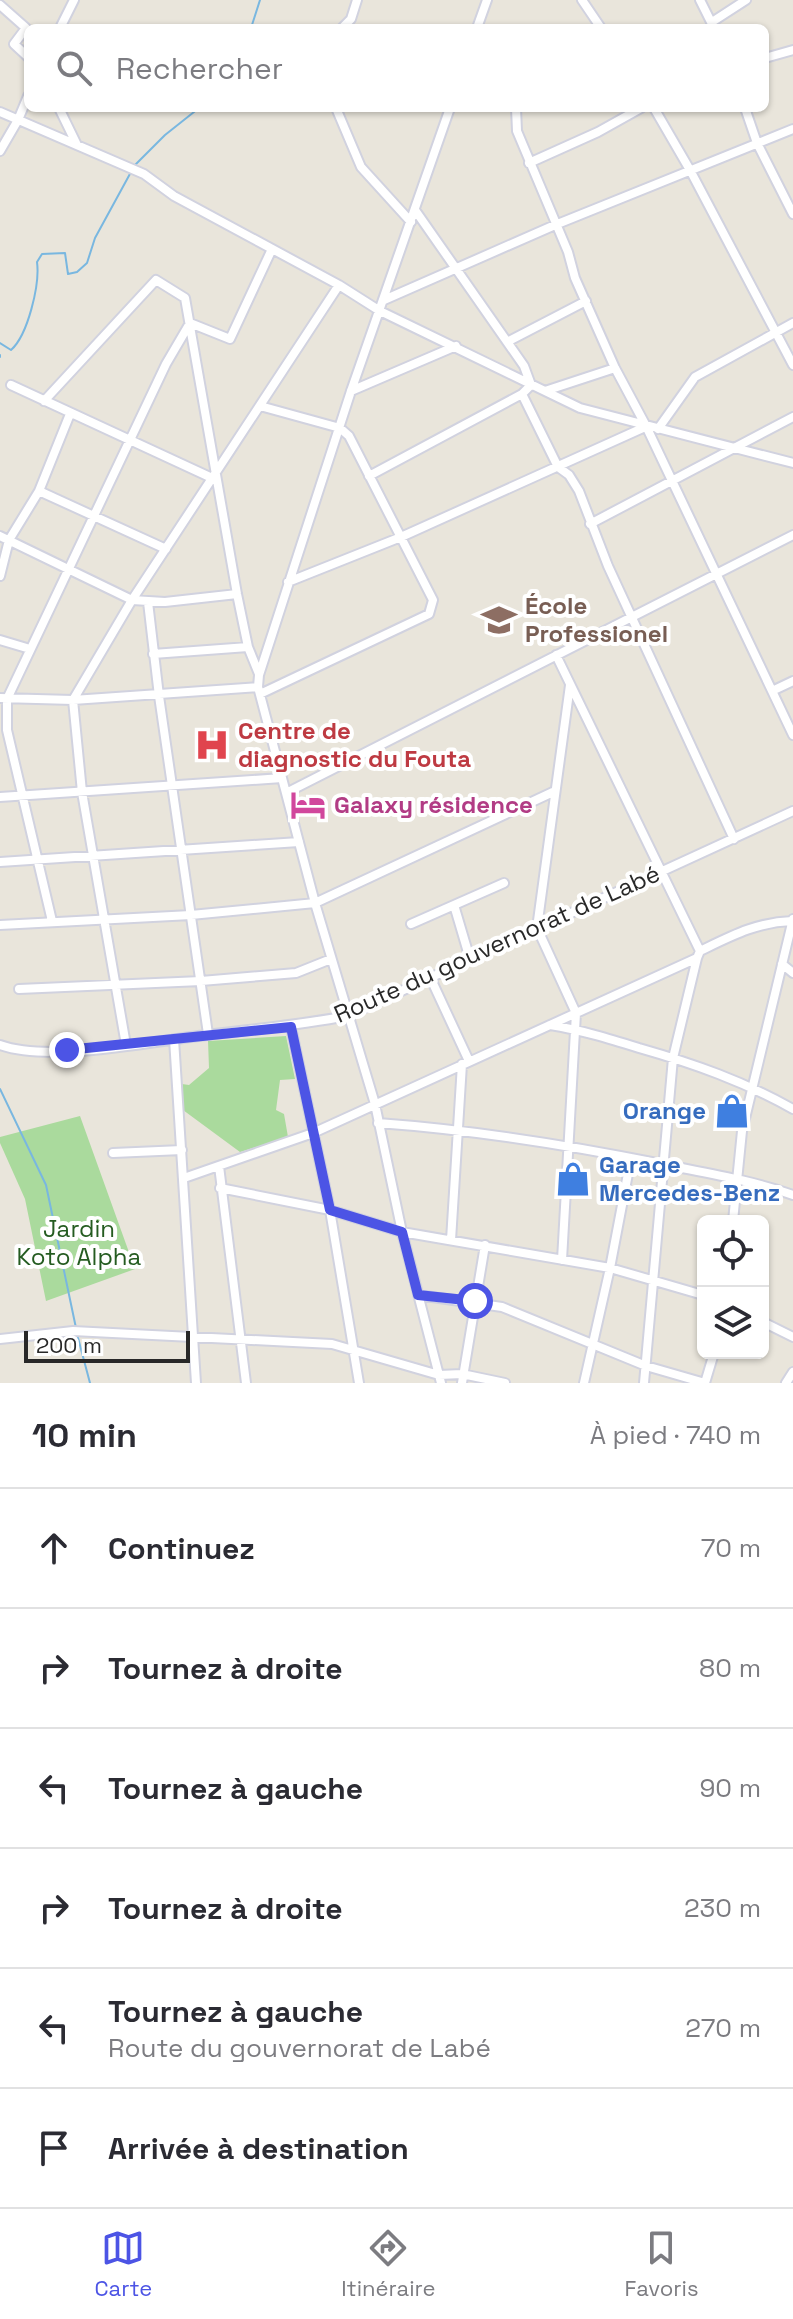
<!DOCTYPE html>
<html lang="fr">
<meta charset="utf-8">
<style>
:root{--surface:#fff;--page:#f7f7f7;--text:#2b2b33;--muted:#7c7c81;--line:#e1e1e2;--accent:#4c54e5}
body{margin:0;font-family:"Space Grotesk",sans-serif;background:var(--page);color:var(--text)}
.controls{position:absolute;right:24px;bottom:24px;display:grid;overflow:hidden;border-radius:12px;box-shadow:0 2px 6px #0004}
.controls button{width:72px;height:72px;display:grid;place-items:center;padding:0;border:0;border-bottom:2px solid var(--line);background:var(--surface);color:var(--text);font:40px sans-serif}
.scale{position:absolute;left:24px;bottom:20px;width:166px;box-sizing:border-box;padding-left:8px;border:4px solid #282828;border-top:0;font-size:22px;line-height:28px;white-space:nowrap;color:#282828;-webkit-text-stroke:6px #fff;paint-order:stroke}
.stop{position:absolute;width:24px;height:24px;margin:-18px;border:6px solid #4c54e5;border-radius:50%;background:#fff}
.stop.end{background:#4c54e5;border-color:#fff;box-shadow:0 2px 8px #0008}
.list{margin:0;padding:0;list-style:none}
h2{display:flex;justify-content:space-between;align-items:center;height:104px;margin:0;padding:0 32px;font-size:34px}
h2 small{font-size:26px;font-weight:400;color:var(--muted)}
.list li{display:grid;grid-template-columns:52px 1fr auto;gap:24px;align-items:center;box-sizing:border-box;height:120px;padding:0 32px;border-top:2px solid var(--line)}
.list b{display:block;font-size:30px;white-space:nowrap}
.list p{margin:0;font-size:26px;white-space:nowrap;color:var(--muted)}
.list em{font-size:26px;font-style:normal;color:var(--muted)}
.icon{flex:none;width:44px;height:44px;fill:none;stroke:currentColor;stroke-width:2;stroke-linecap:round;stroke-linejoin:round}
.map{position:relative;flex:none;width:793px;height:1383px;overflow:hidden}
.search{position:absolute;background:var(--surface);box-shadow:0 2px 6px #0004;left:24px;right:24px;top:24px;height:88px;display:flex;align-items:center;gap:20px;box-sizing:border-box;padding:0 28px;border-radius:12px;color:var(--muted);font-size:30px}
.sheet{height:824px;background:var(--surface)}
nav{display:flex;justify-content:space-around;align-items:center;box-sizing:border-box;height:112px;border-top:2px solid var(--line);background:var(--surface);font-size:22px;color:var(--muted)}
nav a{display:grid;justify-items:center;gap:4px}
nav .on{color:var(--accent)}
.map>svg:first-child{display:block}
.green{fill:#aada9d}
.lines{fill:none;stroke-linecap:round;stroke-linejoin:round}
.stream{stroke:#79b7e0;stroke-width:2}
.minor-casing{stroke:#d1d2df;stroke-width:12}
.minor{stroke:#fff;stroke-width:8}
.route{stroke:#4c54e5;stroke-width:10}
.labels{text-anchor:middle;stroke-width:8;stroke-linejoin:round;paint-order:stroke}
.education-label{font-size:24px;font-weight:bold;fill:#785e54;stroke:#fff;text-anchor:start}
.health-label{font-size:24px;font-weight:bold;fill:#be3a42;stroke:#fff;text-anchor:start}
.hotel-label{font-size:24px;font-weight:bold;fill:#b23c85;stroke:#fff;text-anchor:start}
.street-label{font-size:24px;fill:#282828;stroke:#fff}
.shop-label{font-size:24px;font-weight:bold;fill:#366cbe;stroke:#fff;text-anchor:end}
.park-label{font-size:24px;fill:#255c21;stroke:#fff}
</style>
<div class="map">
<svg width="793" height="1383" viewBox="0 0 793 1383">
<rect width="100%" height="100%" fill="#e9e5db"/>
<path class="green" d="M286,1036l9,43 -15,1 -4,30 8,4 4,23 -48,15 -57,-42 -1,-26 7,1 20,-17 -1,-27z
M80,1116l55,153 -89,32 -21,-102 -25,-56v-6z"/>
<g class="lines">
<path class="stream" d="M251,28l9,-28
M134,166l31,-31 34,-27
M0,343l11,7c17,-15 29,-66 26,-88l5,-8 23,-1 3,21 9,-2 10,-9 8,-25 36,-66
M0,355v2
M0,1089l46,96 30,143
M77,1334l13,49"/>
<g class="minor-casing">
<path id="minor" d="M582,0l19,28
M700,0l14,28
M0,5l26,23 -12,16 14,13
M712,22l34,-22
M60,28l14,-28
M342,28l9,-9 6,-19
M477,28l10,-28
M765,58l28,-8
M59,108l18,37
M336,108l25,59 50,55
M516,108l1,23 51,121 7,26 40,90 31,58 147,309
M654,108l36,62 103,195
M745,108l12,35 36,71
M0,112l144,62 30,22 165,89 41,26 200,97 213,55
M0,151l18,-31 10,-24
M529,163l69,-31 43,-24
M384,300l171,-75 238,-96
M507,342l79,-41
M11,385l201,93
M351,391l105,-45
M545,391l70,-23
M522,394l36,73 11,8 10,16 29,75 126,273
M44,401l112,-121 29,18 52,296 11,53 11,27
M658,429l37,-52 98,-54
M369,476l153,-82 9,-9 -7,-19 -109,-156
M39,491l127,58
M590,524l203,-107
M0,536l132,64 33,2 72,-8
M0,576l9,-36 30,-49 31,-77
M288,582l113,-45 244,-110
M148,602l11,94 49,338
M0,640l30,9
M153,654l95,-7
M556,655l144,296
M772,691l21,-10
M260,694l169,-80 4,-14 -84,-164 -9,-8 -80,-22
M0,698l73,2 185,-13
M286,793l507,-258
M0,797l282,-19
M0,862l299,-20
M454,905l16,54
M52,921l-45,-191v-31l159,-335 24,-41 40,16 42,-90
M411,924l93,-41
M0,925l191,-10 124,-12 238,-111
M782,964l11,9
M430,977l39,84
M19,989l182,-8 95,-8 35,-14
M550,1025c31,5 60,14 89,23 56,16 104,33 154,61
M291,1027l39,183 29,173
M174,1039l22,344
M0,1045c50,18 152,-4 207,-10 47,-6 93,-10 140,-19l446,-205
M126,1045l-44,-253 -9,-92 59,-100 207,-315
M378,1123c96,7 190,22 284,41 44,9 89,16 131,31
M113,1153l69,-3
M219,1166l27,217
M184,1178l129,-45 384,-175
M220,1188l110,22 72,22 208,36 93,27
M733,1221l9,-90 51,-212
M451,1240l11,-176
M562,1260l14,-247 -39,-85 33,-243
M418,1295l84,12 144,59 59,17
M763,1322l30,15
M0,1339l73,-8 259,13 107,31 23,-1 43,9
M441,1383l-39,-151 -27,-128 -60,-201 -57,-216 1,-12 92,-284 99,-283
M462,1383l23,-138
M584,1383l26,-115 21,-110
M644,1383l29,-325 24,-100 3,-7c31,-15 57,-29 92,-30
M705,1383l9,-30
M786,1383l7,-11"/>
</g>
<use href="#minor" class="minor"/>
</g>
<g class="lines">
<path class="route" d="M67,1050l224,-23 39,183 72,22 16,63 57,6"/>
</g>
<defs>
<g id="school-bare" transform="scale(2.76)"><path d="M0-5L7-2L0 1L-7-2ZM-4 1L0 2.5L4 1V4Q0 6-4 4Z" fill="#8d6e63" stroke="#fff" stroke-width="2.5" paint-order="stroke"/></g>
<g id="hospital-bare" transform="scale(2.76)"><path d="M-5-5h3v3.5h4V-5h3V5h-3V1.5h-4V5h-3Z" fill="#e0444e" stroke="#fff" stroke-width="2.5" paint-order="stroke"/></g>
<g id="hotel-bare" transform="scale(2.76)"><path d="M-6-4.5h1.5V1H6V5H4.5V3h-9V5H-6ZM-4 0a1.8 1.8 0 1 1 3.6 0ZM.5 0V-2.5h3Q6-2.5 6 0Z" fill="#d1479c" stroke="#fff" stroke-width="2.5" paint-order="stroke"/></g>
<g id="shop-bare" transform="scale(2.76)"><path d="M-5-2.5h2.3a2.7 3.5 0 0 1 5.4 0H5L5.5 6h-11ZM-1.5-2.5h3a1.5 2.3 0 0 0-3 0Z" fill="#3f7fe0" stroke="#fff" stroke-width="2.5" paint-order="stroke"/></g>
</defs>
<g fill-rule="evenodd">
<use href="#school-bare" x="499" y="620"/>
<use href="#hospital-bare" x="212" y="745"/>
<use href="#hotel-bare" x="308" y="805"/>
<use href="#shop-bare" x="732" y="1111"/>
<use href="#shop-bare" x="573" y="1179"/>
</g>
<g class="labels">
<g class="education-label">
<text x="525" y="614">École<tspan x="525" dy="28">Professionel</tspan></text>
</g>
<g class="health-label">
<text x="238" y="739">Centre de<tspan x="238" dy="28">diagnostic du Fouta</tspan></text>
</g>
<g class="hotel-label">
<text x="334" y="813">Galaxy résidence</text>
</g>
<g class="street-label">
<text transform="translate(497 944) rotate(-24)" y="8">Route du gouvernorat de Labé</text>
</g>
<g class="shop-label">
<text x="706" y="1119">Orange</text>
<text x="599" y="1173" text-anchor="start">Garage<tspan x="599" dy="28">Mercedes-Benz</tspan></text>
</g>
<g class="park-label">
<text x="79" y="1237">Jardin<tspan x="79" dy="28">Koto Alpha</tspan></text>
</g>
</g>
</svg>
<div class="controls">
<button><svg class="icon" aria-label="locate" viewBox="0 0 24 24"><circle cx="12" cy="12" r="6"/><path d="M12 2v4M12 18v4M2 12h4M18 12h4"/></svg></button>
<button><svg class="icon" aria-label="layers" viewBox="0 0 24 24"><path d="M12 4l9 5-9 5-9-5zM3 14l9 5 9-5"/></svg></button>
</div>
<div class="scale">200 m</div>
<div class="stop" style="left:475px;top:1301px"></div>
<div class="stop end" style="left:67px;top:1050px"></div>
<div class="search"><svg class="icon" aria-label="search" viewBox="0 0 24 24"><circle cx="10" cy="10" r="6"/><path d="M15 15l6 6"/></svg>Rechercher</div>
</div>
<section class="sheet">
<h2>10 min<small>À pied · 740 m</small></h2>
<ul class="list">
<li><svg class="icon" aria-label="ahead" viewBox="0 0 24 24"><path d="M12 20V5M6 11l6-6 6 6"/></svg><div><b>Continuez</b></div><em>70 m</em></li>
<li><svg class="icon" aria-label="right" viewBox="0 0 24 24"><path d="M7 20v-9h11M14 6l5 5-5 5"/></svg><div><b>Tournez à droite</b></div><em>80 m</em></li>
<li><svg class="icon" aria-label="left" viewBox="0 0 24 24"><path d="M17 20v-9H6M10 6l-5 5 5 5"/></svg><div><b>Tournez à gauche</b></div><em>90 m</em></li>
<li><svg class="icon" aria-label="right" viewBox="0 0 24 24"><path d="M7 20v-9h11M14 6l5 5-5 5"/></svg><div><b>Tournez à droite</b></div><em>230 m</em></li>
<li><svg class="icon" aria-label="left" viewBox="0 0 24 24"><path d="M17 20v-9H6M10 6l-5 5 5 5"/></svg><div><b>Tournez à gauche</b><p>Route du gouvernorat de Labé</p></div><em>270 m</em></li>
<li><svg class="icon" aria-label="arrive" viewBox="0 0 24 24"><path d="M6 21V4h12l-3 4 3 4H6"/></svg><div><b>Arrivée à destination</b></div></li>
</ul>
</section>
<nav>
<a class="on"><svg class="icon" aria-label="map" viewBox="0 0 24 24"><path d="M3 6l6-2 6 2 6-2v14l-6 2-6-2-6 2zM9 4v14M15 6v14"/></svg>Carte</a>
<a><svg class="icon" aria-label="directions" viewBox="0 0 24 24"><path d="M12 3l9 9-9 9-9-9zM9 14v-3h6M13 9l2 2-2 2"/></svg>Itinéraire</a>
<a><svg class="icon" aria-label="saved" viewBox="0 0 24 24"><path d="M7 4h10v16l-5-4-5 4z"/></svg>Favoris</a>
</nav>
